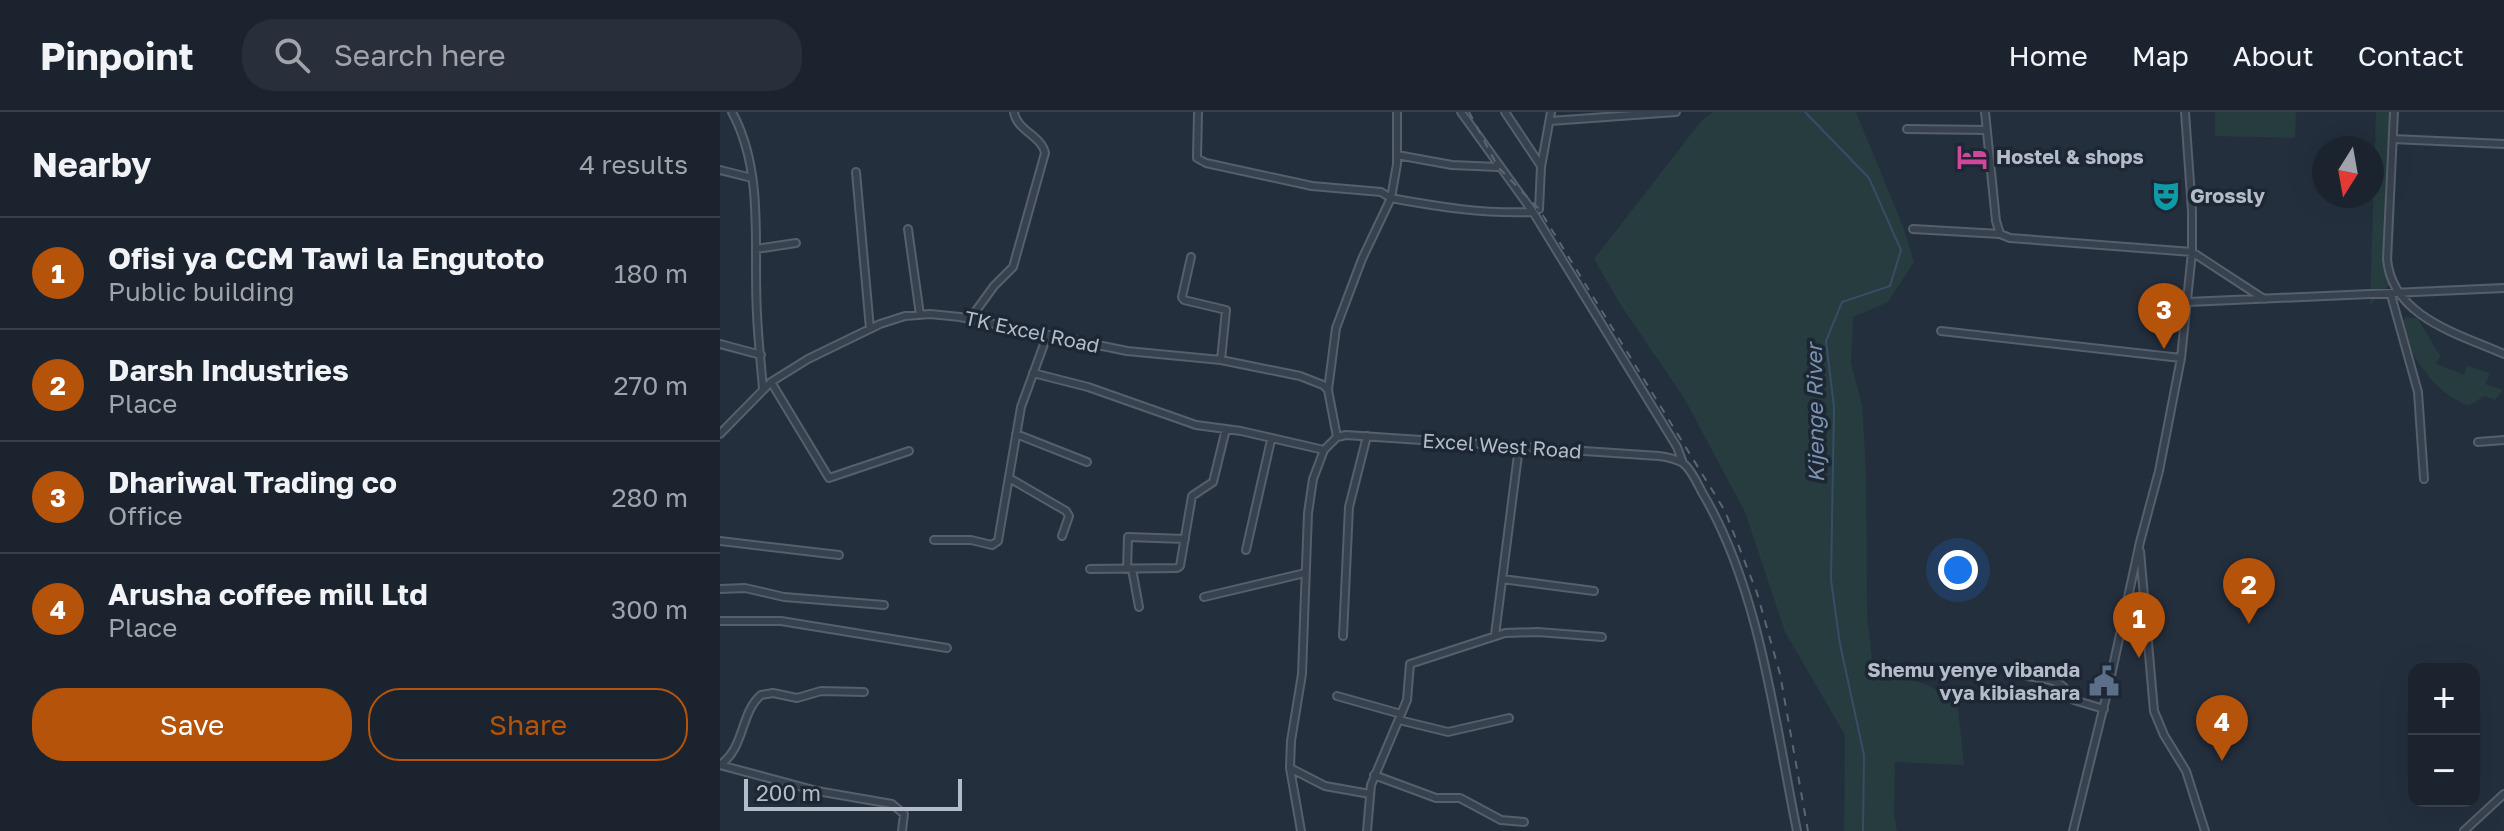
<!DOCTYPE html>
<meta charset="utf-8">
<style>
:root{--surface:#1b232e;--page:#282f3a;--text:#f1f3f6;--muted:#a0a4aa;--line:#39404a;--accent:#b45309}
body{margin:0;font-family:"Golos Text",sans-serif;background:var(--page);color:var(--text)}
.controls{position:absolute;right:24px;bottom:24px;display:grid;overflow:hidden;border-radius:16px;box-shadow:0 8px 32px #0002}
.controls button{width:72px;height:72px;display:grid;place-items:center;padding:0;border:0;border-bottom:2px solid var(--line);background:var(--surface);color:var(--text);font:40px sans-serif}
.compass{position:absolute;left:1592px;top:24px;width:72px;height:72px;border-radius:50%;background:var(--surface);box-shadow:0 8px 32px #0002;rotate:191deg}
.scale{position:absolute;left:24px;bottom:20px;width:218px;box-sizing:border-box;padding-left:8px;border:4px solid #b4bcc9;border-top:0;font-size:22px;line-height:28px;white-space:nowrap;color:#b4bcc9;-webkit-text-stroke:6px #1d2633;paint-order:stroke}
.you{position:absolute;left:1238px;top:458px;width:28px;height:28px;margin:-20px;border:6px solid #fff;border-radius:50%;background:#1a73e8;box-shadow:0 0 0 12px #1a73e833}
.badge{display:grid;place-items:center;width:52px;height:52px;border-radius:50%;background:var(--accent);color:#fff;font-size:26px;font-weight:700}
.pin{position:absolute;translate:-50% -66px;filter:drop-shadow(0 2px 4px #0008)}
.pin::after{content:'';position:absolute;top:42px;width:28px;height:24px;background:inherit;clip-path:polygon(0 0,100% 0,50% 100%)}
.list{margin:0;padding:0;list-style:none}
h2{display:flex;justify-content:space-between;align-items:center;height:104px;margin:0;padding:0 32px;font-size:34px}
h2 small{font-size:26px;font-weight:400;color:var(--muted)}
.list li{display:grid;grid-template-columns:52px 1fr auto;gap:24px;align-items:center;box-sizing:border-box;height:112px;padding:0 32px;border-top:2px solid var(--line)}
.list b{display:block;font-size:30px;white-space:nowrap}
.list p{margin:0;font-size:26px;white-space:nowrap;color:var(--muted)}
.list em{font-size:26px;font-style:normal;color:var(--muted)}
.actions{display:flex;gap:16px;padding:24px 32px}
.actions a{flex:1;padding:18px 0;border:2px solid var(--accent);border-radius:32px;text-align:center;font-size:28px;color:var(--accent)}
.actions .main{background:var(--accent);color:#fff}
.icon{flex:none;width:44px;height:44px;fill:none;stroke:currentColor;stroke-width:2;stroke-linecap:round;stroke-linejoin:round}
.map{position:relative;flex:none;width:1784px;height:719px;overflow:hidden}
header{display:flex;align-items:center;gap:48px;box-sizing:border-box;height:112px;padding:0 40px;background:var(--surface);border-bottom:2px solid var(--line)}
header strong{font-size:38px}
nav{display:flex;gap:44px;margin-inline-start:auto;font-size:28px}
.search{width:560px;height:72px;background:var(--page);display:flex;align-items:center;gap:20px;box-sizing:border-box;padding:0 28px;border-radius:32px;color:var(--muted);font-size:30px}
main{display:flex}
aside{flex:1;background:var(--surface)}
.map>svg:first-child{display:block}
.green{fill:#263c3f}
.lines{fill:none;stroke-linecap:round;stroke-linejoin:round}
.stream{stroke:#394c67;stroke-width:2}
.street-casing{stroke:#565f6c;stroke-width:10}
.street{stroke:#38414e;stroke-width:6}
.rail{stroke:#5a6575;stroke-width:2;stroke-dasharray:8 8;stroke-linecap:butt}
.labels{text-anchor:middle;stroke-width:7;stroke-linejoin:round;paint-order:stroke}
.poi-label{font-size:20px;font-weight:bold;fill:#b4bcc9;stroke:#1d2633;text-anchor:start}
.street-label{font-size:20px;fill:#b4bcc9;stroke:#1d2633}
.water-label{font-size:22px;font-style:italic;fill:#7c92b1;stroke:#1d2633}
</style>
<header>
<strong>Pinpoint</strong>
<div class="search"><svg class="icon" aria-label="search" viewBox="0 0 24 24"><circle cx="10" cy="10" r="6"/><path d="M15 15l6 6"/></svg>Search here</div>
<nav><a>Home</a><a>Map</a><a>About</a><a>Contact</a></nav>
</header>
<main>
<aside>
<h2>Nearby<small>4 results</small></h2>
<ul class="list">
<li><span class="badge">1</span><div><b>Ofisi ya CCM Tawi la Engutoto</b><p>Public building</p></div><em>180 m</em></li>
<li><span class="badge">2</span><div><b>Darsh Industries</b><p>Place</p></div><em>270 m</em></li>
<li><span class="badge">3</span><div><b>Dhariwal Trading co</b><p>Office</p></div><em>280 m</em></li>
<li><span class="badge">4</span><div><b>Arusha coffee mill Ltd</b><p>Place</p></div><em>300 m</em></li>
</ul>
<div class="actions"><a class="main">Save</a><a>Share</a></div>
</aside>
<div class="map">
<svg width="1784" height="719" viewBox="0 0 1784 719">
<rect width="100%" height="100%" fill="#242f3e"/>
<path class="green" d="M993,0h143l48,117 10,33 -26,40 -35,15 -2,46 11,42 4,67 1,144 6,50 54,19 30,14 7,66 -69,-3 -1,54 3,15h-53l1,-96 -60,-103 -40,-120 -61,-114 -62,-91 -28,-48 108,-139z
M1495,0h81l-1,26 -80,-2z
M1656,0h22l-6,170 -22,23z
M1685,205l13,2 23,38 -6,6 29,12 3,-9 23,7 -5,11 18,6 -8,10 -11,-4 -15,10c-36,-14 -50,-42 -68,-73z"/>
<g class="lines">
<path class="stream" d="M1085,0l64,66 32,72 -11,36 -48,16 -16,39 8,66 -3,173 9,64 24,111 -1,76"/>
<g class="street-casing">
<path id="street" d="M12,0c33,61 21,135 25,202 1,25 4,50 6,75
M478,0l-1,46 9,5 106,23 69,6 10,6c48,9 93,16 142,14
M741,0l72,100 144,235 6,16
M785,0l36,54
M1265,0l11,109 4,13 10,4 182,14 72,47
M1674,0l-7,147c5,58 72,75 117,95
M830,9l126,-9
M1187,17l80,1
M1673,27l111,5
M677,43l55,10 46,2
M0,58l32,8
M136,60l14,157
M819,97l2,-42 10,-55
M188,117l12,86
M1193,117l87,5
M36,137l40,-6
M471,145l-9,40 2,3 42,10 -5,50
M1671,183l27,97 6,87
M1468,190l316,-14
M250,207l24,-33 19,-19 32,-114c-3,-17 -29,-23 -31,-41
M1221,219l240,27
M0,232l41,11
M313,261l55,14 108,38 45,6 83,19
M51,270l58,96 80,-27
M608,278l8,-62 26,-69 29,-61 6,-34v-52
M0,322l51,-52 37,-23 72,-35 25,-8 25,-2 30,3 167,34 94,9 79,16 23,9 5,5 9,47
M296,322l71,28
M1758,330l26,-2
M289,366l57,33 3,5 -7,20
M214,428h37l21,5 6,-4 23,-134 26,-71
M0,429l119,14
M526,438l25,-110
M1420,439l14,160 10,24 22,36 19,60
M370,457l87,-1 3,-2 12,-70 21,-14 13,-53
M407,457l1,-32 57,2
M412,457l7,38
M782,467l92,12
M0,477l25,-1 39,9 100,8
M484,485l101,-24
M0,509h61l166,27
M775,523l24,-188
M623,524l6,-129 18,-71
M1307,564c23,4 34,2 47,24l30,9
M617,584l64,18
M679,608l49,12 61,-14
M0,653l97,26 75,13 12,10 -2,17
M0,653c25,-17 20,-52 41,-70l12,-2 24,5 24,-7 43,1
M570,656l35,18 45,8
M654,663l62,23h24l41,22 23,2
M581,719l-11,-63 1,-27 11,-67 6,-161 5,-34 11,-29 13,-13 9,-2 313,21c8,1 17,3 24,7 9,7 15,22 20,31 57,96 72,229 94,337
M647,719l4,-46 36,-85 3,-36 95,-31 33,-1 64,5
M1353,719l36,-146 31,-143 19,-71 22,-113 11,-106v-41l-7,-99
M1744,719l40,-37"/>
</g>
<use href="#street" class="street"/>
<path class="rail" d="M749,0l29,55 41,42 186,302 32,82 23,81 28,157"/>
</g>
<defs>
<g id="hotel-bare" transform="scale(2.4)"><path d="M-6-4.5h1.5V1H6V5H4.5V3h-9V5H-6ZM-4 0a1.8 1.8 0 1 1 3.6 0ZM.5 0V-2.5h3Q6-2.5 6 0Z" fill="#d1479c" stroke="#1d2633" stroke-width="2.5" paint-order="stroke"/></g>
<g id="theatre-bare" transform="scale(2.4)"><path d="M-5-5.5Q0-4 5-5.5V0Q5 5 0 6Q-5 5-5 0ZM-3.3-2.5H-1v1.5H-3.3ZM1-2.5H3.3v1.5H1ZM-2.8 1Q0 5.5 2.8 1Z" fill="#0f9aa8" stroke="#1d2633" stroke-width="2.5" paint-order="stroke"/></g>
<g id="civic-bare" transform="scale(2.4)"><path d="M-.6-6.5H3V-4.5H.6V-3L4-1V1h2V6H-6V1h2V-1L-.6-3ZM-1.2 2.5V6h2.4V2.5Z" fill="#5c6f8a" stroke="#1d2633" stroke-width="2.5" paint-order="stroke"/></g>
</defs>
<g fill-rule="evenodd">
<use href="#hotel-bare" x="1252" y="45"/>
<use href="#theatre-bare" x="1446" y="84"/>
<use href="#civic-bare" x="1384" y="569"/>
</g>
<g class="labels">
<g class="poi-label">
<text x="1276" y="52">Hostel &amp; shops</text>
<text x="1470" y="91">Grossly</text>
<text x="1360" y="565" text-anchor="end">Shemu yenye vibanda<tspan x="1360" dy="23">vya kibiashara</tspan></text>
</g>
<g class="street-label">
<text transform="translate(312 220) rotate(12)" y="7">TK Excel Road</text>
<text transform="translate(782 334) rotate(4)" y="7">Excel West Road</text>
</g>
<g class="water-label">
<text transform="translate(1095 301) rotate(-91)" y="8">Kijenge River</text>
</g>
</g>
</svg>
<div class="controls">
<button>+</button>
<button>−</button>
</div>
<svg class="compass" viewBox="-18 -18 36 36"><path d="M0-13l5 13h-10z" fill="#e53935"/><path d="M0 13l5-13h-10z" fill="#a0a4aa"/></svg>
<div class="scale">200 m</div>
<div class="you"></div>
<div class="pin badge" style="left:1419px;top:546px">1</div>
<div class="pin badge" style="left:1529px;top:512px">2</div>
<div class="pin badge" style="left:1444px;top:237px">3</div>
<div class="pin badge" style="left:1502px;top:649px">4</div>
</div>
</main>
